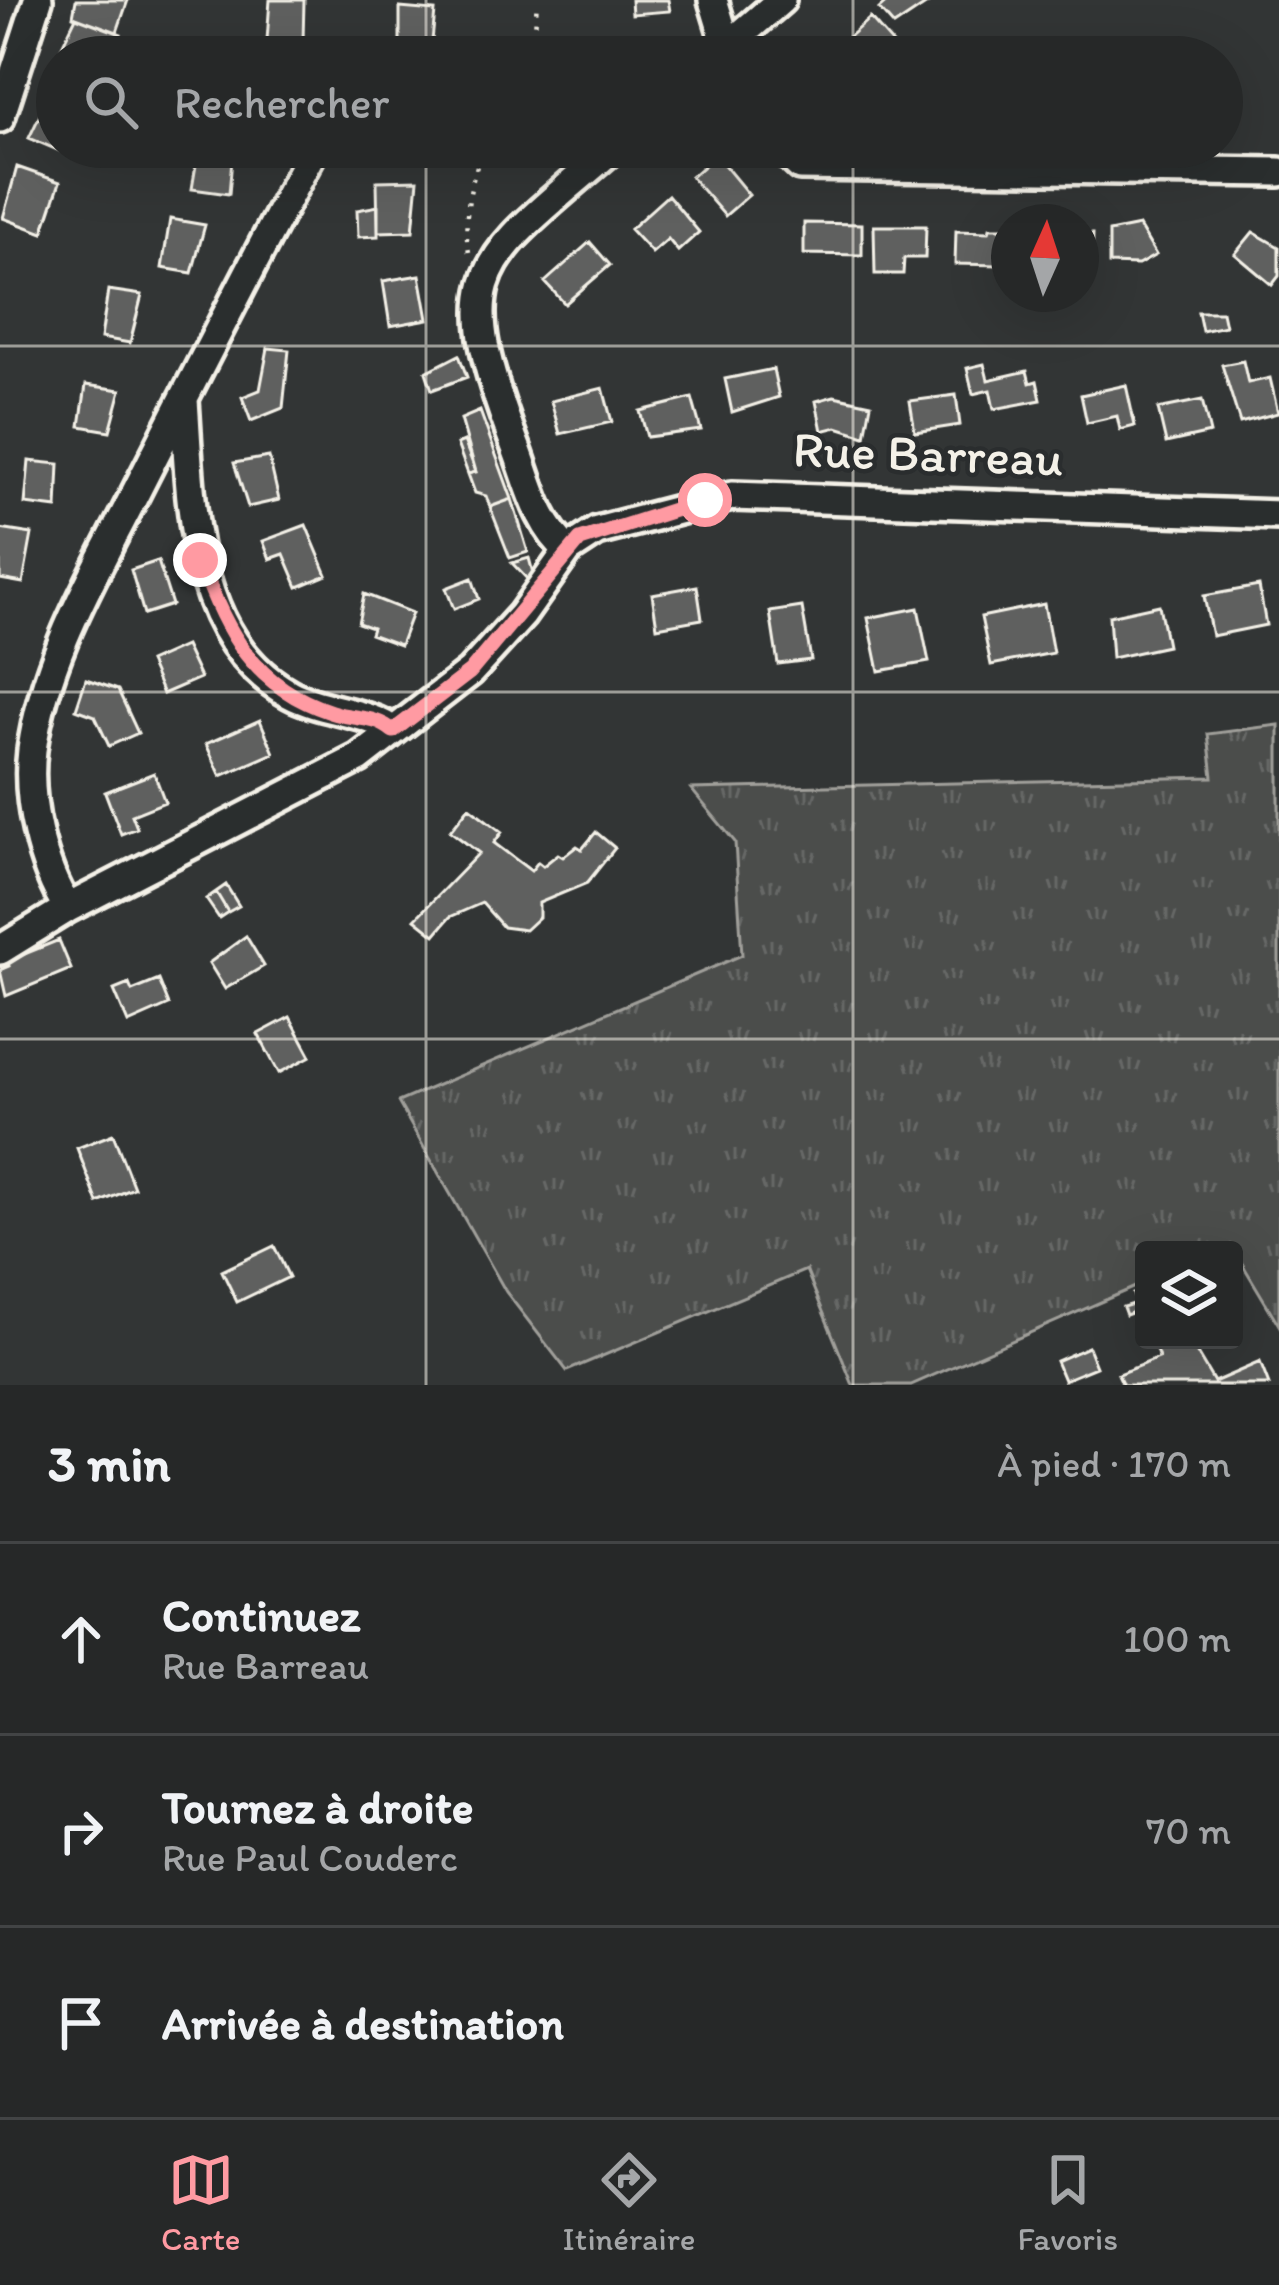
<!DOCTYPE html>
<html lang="fr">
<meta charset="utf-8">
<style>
:root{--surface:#262828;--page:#2e3030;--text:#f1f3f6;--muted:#a4a6a8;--line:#424445;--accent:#ff9aa2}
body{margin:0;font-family:Itim,sans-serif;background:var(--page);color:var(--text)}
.controls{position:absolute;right:36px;bottom:36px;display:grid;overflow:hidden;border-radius:12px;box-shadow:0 12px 48px #0002}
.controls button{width:108px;height:108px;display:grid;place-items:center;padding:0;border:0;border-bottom:3px solid var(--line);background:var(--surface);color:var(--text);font:60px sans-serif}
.compass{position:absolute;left:991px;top:204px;width:108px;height:108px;border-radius:50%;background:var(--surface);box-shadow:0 12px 48px #0002;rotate:3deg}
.stop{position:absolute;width:36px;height:36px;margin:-27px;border:9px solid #ff9aa2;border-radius:50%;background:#fff}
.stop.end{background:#ff9aa2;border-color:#fff;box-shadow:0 3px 12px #0008}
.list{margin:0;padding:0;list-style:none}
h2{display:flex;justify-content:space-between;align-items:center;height:156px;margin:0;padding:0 48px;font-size:51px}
h2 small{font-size:39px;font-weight:400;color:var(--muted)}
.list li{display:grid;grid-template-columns:78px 1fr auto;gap:36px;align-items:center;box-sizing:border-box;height:192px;padding:0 48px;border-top:3px solid var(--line)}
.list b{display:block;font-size:45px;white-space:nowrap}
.list p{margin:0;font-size:39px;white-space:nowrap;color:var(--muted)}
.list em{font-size:39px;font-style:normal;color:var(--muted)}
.icon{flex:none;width:66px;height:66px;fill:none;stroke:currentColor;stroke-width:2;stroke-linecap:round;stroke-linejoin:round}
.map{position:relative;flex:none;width:1279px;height:1385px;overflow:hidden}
.search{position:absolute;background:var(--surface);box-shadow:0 12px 48px #0002;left:36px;right:36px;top:36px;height:132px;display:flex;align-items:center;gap:30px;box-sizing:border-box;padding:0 42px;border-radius:66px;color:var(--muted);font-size:45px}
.sheet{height:732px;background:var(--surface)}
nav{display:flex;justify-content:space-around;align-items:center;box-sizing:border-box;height:168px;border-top:3px solid var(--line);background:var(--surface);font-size:33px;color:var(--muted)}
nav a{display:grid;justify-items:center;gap:6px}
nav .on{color:var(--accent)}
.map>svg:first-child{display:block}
.grass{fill:url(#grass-tufts);stroke:#a09f9a;stroke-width:3}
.building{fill:#5f605f;stroke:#f4f1e8;stroke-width:3}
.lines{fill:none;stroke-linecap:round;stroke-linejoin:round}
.street-casing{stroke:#f4f1e8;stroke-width:36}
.path{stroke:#f4f1e8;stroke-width:4.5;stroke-dasharray:3 9;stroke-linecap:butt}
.street{stroke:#2a2d2e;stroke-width:27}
.route{stroke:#ff9aa2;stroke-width:15}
.grid{fill:none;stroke:#f4f1e8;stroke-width:3;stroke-opacity:0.55}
.labels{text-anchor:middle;stroke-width:9;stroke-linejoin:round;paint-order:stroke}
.street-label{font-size:51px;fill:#f4f1e8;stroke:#2a2d2e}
</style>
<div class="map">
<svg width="1279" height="1385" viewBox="0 0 1279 1385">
<defs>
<pattern id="grass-tufts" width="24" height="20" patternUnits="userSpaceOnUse" patternTransform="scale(3)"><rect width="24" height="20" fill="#4b4d4c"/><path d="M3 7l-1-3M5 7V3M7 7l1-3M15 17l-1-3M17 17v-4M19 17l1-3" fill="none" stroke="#666766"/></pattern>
</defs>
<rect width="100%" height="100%" fill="#323535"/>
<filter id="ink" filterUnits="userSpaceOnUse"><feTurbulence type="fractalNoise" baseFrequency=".00833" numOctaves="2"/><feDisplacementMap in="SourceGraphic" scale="24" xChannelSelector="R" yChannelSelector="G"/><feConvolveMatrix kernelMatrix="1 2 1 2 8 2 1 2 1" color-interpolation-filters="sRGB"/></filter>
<g filter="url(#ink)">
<path class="grass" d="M1279,725v600l-48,-80 -12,5h-75v33l-233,102h-58l-47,-115 -239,101 -61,-79 -108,-190 344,-147 -7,-113 -44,-53 522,-12 -5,-43z"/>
<path class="building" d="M76,0h52l-11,32 -44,-16z
M270,0h34l-1,42 -36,-2z
M631,0h37l2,11 -38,3z
M889,0h44l-39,26 -15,-17z
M400,8l35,3 -4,40 -31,-3z
M76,17l45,17 -8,23h-29l-23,-9z
M870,18l23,26 -15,13h-36l-7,-8z
M50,94l7,3v50h13l-3,7 -38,-16z
M199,147h34l-4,47 -37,-5z
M716,155l33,40 -24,21 -34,-39z
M17,167l43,15 -17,51 -40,-15z
M418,180l-5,51 -35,1 -1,-51z
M668,195l31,37 -21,19 -10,-12 -16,14 -22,-24z
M378,206v30l-20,1 -1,-27z
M170,219l35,6 -13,48 -30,-5z
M804,223l58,1v31l-58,-1z
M874,226h52l-1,32h-21l-1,16h-28z
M1139,226l17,29 -18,10 -29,-1v-32z
M990,228h12l-1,37 -46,-1 1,-33 33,1z
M1253,232l26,15v29l-7,9 -37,-31z
M1081,234h12l-1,31h-11z
M590,242l20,23 -45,39 -20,-22z
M420,275l8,44 -38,7 -7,-45z
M108,290l34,5 -12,48 -29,-5z
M1198,312h24l3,14 -23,5z
M268,348l21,2 -6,58 -32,13 -9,-24 18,-7z
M459,355l8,22 -35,13 -6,-18z
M1243,361l5,22 22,-5 8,35 -38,10 -18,-58z
M984,364l4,16 39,-9 3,12 7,-2 4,19 -47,9 -4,-19 -17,4 -6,-26z
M773,369l6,28 -47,15 -7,-33z
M86,385l35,5 -11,41 -30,-5z
M1126,385l9,41 -15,4 -3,-14 -30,7 -6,-28z
M603,388l9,34 -52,12 -9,-33z
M956,395l4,30 -45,7 -5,-31z
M834,396l37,8 -6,32 -28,-9 -15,4 -6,-30z
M692,398l9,32 -54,7 -7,-26z
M1202,400l8,33 -44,10 -8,-34z
M480,411l32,88 -22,8 -4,-11 -11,-3 -7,-19 8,-2 -15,-53z
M464,441l12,31 -8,2 -11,-30z
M269,457l10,43 -31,7 -14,-44z
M29,461l30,3 -2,44 -32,-4z
M512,499l16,53 -18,6 -20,-51z
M306,525l21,50 -29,12 -14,-33 -14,5 -7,-18z
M0,529l32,5 -9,49 -23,-4z
M529,558l4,15 -5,7 -16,-17z
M158,561l14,44 -28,9 -13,-44z
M472,578l7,21 -25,10 -8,-21z
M697,586l5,33 -45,8 -5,-33z
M1259,586l7,39 -54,11 -8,-40z
M364,594l48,19 -12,32 -30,-11 2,-6 -14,-5z
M1044,604l9,49 -62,12 -10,-48z
M1159,605l8,41 -55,12 -3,-42z
M802,607l9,53 -33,4 -8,-52z
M918,608l11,54 -50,9 -11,-53z
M185,646l15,32 -37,16 -14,-32z
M86,679l32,11 20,43 -29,13 -14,-30 -19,-7z
M260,720l14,33 -53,23 -15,-32z
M154,773l11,29 -33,13 5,13 -16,6 -16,-42z
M469,807l33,25 -8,11 37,28 7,-9 5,4 15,-12 5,3 14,-11 5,3 14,-17 19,16 -28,35 -48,20v14l-14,13 -22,-3 -21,-24 -32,14 -15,18 -20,-16 64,-66 -29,-22z
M226,885l13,21 -11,6 -12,-20z
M216,892l12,20 -9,6 -13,-19z
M246,936l18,30 -39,23 -16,-26z
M59,940l12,29 -65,27 -6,-26 9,-4 -2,-5z
M159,980l10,25 -41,18 -14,-33 15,-6 3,7z
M290,1017l21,39 -32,17 -21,-39z
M113,1134l21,54 -36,15 -21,-55z
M274,1246l15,31 -52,25 -15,-31z
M1144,1290v32l-5,-12 -13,5 -3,-8 13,-4 -3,-9z
M1152,1340h51l-11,5 22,37 46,-20 9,23h-146l-5,-11 41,-16z
M1088,1347l8,20 -32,13 -8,-19z"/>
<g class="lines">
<g class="street-casing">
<path id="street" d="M713,0l14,46
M715,57l66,-57
M0,118l38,-118
M780,147l20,19 479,6
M184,400c7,100 5,239 106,294 31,17 81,18 103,37
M568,550c-31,-26 -39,-69 -53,-105 -68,-181 -34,-181 99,-298
M68,908c-27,-42 -42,-108 -36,-158 13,-95 64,-178 106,-262 58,-114 116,-228 177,-341
M0,950l68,-42 291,-150 111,-86 52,-57 46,-65 29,-19 135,-35 547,19"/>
</g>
<path class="path" d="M523,57l12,-27 2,-30
M469,252c-7,-33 2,-74 15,-105"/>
<use href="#street" class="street"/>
</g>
</g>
<g class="lines" filter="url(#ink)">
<path class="route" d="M200,560c25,72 54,127 131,152 23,8 44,3 62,19l77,-59 110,-132 125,-40"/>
</g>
<path class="grid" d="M426,0v57M853,0v57M426,147v1238M853,147v1238M0,346h1279M0,692h1279M0,1039h1279"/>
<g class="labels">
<g class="street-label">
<text transform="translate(928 453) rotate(2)" y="18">Rue Barreau</text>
</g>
</g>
</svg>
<div class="controls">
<button><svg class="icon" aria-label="layers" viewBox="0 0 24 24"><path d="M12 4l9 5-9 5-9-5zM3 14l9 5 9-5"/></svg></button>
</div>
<svg class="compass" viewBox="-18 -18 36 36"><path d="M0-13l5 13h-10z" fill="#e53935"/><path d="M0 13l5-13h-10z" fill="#a4a6a8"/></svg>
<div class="stop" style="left:705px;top:500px"></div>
<div class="stop end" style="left:200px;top:560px"></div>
<div class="search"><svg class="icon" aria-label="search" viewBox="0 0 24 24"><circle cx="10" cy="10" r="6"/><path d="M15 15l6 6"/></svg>Rechercher</div>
</div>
<section class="sheet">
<h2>3 min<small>À pied · 170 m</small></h2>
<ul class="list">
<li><svg class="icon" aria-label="ahead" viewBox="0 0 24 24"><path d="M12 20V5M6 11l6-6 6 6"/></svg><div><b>Continuez</b><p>Rue Barreau</p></div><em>100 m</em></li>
<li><svg class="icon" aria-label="right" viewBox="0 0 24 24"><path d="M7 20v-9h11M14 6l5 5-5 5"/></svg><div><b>Tournez à droite</b><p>Rue Paul Couderc</p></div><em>70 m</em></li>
<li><svg class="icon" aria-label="arrive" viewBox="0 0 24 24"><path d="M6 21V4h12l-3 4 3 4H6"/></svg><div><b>Arrivée à destination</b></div></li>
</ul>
</section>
<nav>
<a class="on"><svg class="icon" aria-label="map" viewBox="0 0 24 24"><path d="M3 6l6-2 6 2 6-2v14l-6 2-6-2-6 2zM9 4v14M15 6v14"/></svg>Carte</a>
<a><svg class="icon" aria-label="directions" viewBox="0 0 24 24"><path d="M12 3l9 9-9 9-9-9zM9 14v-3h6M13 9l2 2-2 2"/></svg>Itinéraire</a>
<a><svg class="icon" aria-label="saved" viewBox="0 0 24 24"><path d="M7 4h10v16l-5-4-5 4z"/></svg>Favoris</a>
</nav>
